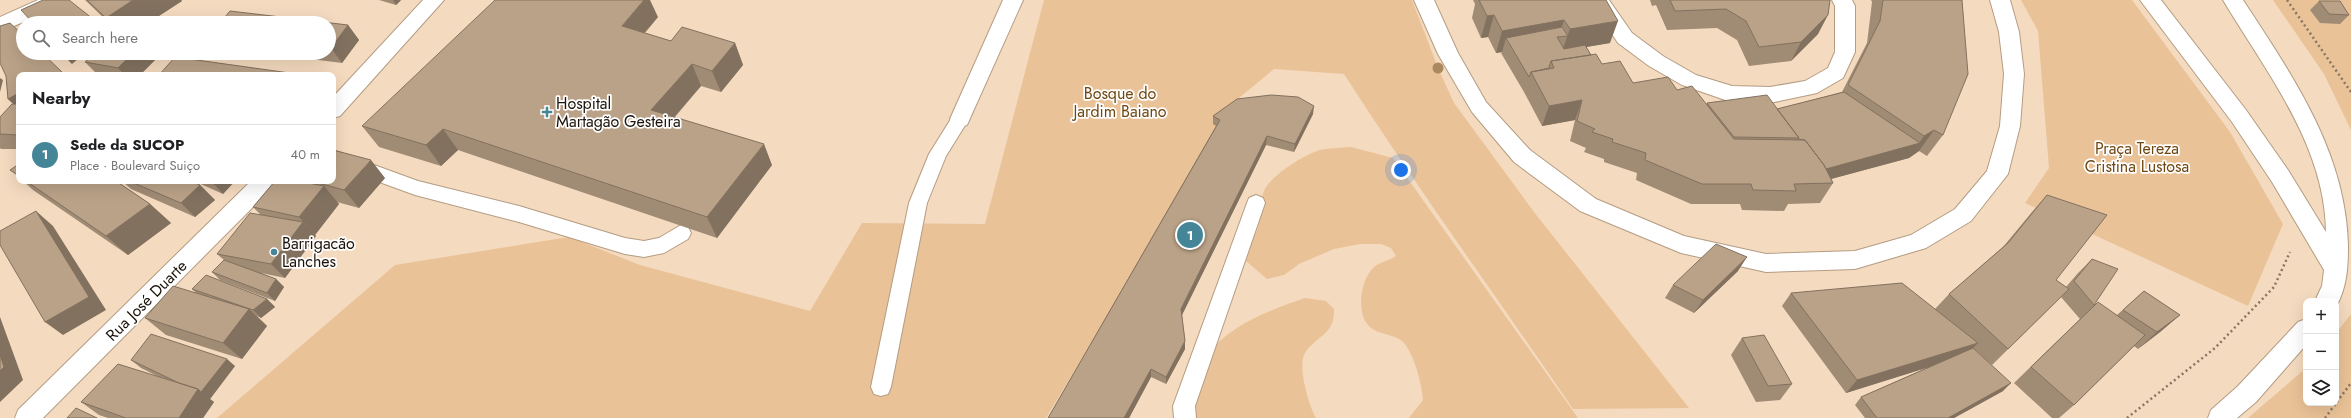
<!DOCTYPE html>
<meta charset="utf-8">
<style>
:root{--surface:#fff;--page:#f6f6f6;--text:#202124;--muted:#757577;--line:#e0e0e0;--accent:#458598}
body{margin:0;font-family:Jost,sans-serif;background:var(--page);color:var(--text)}
.controls{position:absolute;right:12px;bottom:12px;display:grid;overflow:hidden;border-radius:8px;box-shadow:0 4px 16px #0002}
.controls button{width:36px;height:36px;display:grid;place-items:center;padding:0;border:0;border-bottom:1px solid var(--line);background:var(--surface);color:var(--text);font:20px sans-serif}
.you{position:absolute;left:1401px;top:170px;width:14px;height:14px;margin:-10px;border:3px solid #fff;border-radius:50%;background:#1a73e8;box-shadow:0 0 0 6px #1a73e833}
.badge{display:grid;place-items:center;width:26px;height:26px;border-radius:50%;background:var(--accent);color:#fff;font-size:13px;font-weight:700}
.pin{position:absolute;translate:-50% -50%;border:2px solid #fff;box-shadow:0 1px 4px #0006}
.list{margin:0;padding:0;list-style:none}
h2{display:flex;justify-content:space-between;align-items:center;height:52px;margin:0;padding:0 16px;font-size:17px}
h2 small{font-size:13px;font-weight:400;color:var(--muted)}
.list li{display:grid;grid-template-columns:26px 1fr auto;gap:12px;align-items:center;box-sizing:border-box;height:60px;padding:0 16px;border-top:1px solid var(--line)}
.list b{display:block;font-size:15px;white-space:nowrap}
.list p{margin:0;font-size:13px;white-space:nowrap;color:var(--muted)}
.list em{font-size:13px;font-style:normal;color:var(--muted)}
.icon{flex:none;width:22px;height:22px;fill:none;stroke:currentColor;stroke-width:2;stroke-linecap:round;stroke-linejoin:round}
.map{position:relative;flex:none;width:2351px;height:418px;overflow:hidden}
.search{position:absolute;background:var(--surface);box-shadow:0 4px 16px #0002;left:16px;top:16px;width:320px;height:44px;display:flex;align-items:center;gap:10px;box-sizing:border-box;padding:0 14px;border-radius:22px;color:var(--muted);font-size:15px}
.panel{position:absolute;background:var(--surface);box-shadow:0 4px 16px #0002;left:16px;top:72px;width:320px;height:112px;border-radius:8px}
.map>svg:first-child{display:block}
.green{fill:#eac297}
.lines{fill:none;stroke-linecap:round;stroke-linejoin:round}
.service-casing{stroke:#b49c82;stroke-width:2}
.minor-casing{stroke:#b49c82;stroke-width:2}
.primary-casing{stroke:#b49c82;stroke-width:2}
.path{stroke:#877663;stroke-width:2.5;stroke-dasharray:2 3;stroke-linecap:butt}
.service{fill:#fff;fill-rule:evenodd}
.minor{fill:#fff;fill-rule:evenodd}
.primary{fill:#fff;fill-rule:evenodd}
.tree{fill:#ab8960}
.wall{fill:#a08b75}
.shaded-wall{fill:#82715f}
.building{fill:#baa288;stroke:#82715f}
.poi-dot{fill:#458598;stroke:#fff;stroke-width:1.5}
.labels{text-anchor:middle;stroke-width:3.5;stroke-linejoin:round;paint-order:stroke}
.park-label{font-size:16px;fill:#6f4712;stroke:#fff}
.poi-label{font-size:16px;fill:#1b1309;stroke:#fff;text-anchor:start}
.street-label{font-size:16px;fill:#1b1309;stroke:#fff}
</style>
<div class="map">
<svg width="2351" height="418" viewBox="0 0 2351 418">
<rect width="100%" height="100%" fill="#f4dabf"/>
<path class="green" d="M1044,0h368l26,68 16,35 80,109 155,196 -116,1c-76,-112 -156,-221 -229,-335l-70,-5 -34,28 -194,321h-829l178,-153 174,-28 71,28 170,46 52,-88 123,1z
M2021,0h111l98,132 53,92 -35,82 -223,-103 24,-35 -11,-137z
M2273,0h78v130l-27,-56z
M1351,147l42,11 185,260h-169l14,-18c-1,-15 -9,-48 -21,-59 -8,-7 -22,-6 -31,-13 -16,-13 -11,-48 3,-61 6,-5 16,-7 22,-11l-5,-8 -10,-4h-21l-26,5 -35,15 -15,11 -17,4 -21,-18c0,-13 8,-21 12,-34 3,-10 2,-27 6,-36 7,-16 40,-36 56,-41 10,-2 21,-2 31,-3z
M1305,298l21,3 8,8c1,26 -17,26 -29,44 -8,13 4,53 11,65h-120c-1,-11 4,-52 10,-61 22,-32 64,-47 99,-59z
M2351,314v104h-103l58,-50v35h30v-70z"/>
<g class="lines">
<g class="service-casing">
<path id="service" d="M960,112l6,2 3,5 -23,37 -19,47 -36,184 -3,7 -7,2 -7,-2 -3,-7 38,-184 20,-49 25,-40z
M333,150l85,31 101,25 106,32 19,3 15,-3 22,-13 7,2 3,6 -3,6 -24,14 -20,4 -19,-3 -106,-32 -104,-27 -82,-30z
M1256,195l7,3 2,5 -70,203 1,12h-22l-1,-12 74,-203 2,-5z"/>
</g>
<g class="minor-casing">
<path id="minor" d="M38,0h28l-3,5 -63,27v-15z
M423,0h21l-104,116 -7,2v-21z
M1003,0h20l-56,125 -7,2 -7,-2 -3,-6z
M1414,0h20l24,53 28,49 44,48 66,49 88,37 82,18 89,-3 56,-16 44,-26 32,-38 13,-45 4,-52 -5,-42 -9,-32h20l9,32 5,42 -4,52 -12,48 -37,47 -45,27 -71,21 -89,3 -85,-19 -101,-42 -66,-49 -42,-50 -34,-58z
M1589,0h20l23,33 31,23 33,19 36,11 38,1 35,-6 23,-13 7,-16v-46l-3,-6h20l3,6v46l-12,26 -26,15 -47,10 -39,-1 -49,-17 -33,-19 -31,-23z
M251,181h25l-3,6 -230,231h-28l3,-8z"/>
</g>
<g class="primary-casing">
<path id="primary" d="M2140,0h21l85,110 42,60 38,62c-1,-87 -60,-160 -103,-232h20c49,75 103,152 105,245 0,22 -1,42 -12,62v-6h-21l7,-15 2,-16 -52,-88 -40,-60z
M2306,319v26l-50,57 -19,16h-29l3,-8 27,-24 60,-64z"/>
</g>
<path class="path" d="M2287,0l64,92
M2127,418l88,-70 59,-61 16,-35
M2325,418l26,-35"/>
<use href="#service" class="service"/>
<use href="#minor" class="minor"/>
<use href="#primary" class="primary"/>
</g>
<circle class="tree" cx="1438" cy="68" r="5.5"/>
<path class="wall" d="M85,0h96l1,1 -34,22h-39z
M379,0h22l-5,5z
M1473,0h133l4,43 -24,4 5,8 11,9 31,19 44,7 29,14 1,-1 70,6 65,-17 25,-49 5,-41 -1,-2h91l-19,135 -16,21 -8,-5 -10,7 -78,21 2,4 -13,20 -32,1 -4,7 -42,-1 -2,-6h-49l-55,-24 1,-7 -33,-11v-3l-20,-7 2,-4 -16,-7 5,-21 -33,6 -18,-34 -23,-39 1,-1 -6,1 -8,-16 -7,1 -9,-20 3,-14z
M1650,0h180l-12,34 -27,27 -42,5 -12,-26 -20,-12 -50,2 -11,-25 -4,1z
M2319,1l30,14 -9,9 -20,-1 -10,-13z
M658,17l-13,16 26,8 64,2 8,22 -22,27 -20,-6 -26,31 97,48 -55,73 -259,-88 -17,16 -62,-19 -17,-21z
M329,23l19,2 11,15 -17,23 -79,-10h66z
M96,53h55l5,6 -16,16h-42l-13,-13z
M19,75v74h-18l-1,-1v-31l13,-13 -5,-5 -2,-23z
M1313,114l-19,38 -28,-7 -84,170 3,26v8l-19,35 -15,-7 -22,41h-81l168,-292 -3,-2v-8z
M385,178l-26,30 -22,-6 2,2 -24,31 1,1 -31,42 -24,-5 15,6 8,8 -9,14 -55,-21 -8,-8 12,-12 -7,-6 43,-40 -7,-7 22,-26h58z
M23,181h93l34,23 21,19 -43,32 -95,-65z
M122,181h68l10,4 15,15 -20,17 -64,-28z
M194,181h41l-12,13z
M2047,195l9,85 10,7 12,-14 14,-14 2,46 23,10 27,-24 36,24 -20,17 -22,17 -4,-3 -60,59 -15,13h-7l-38,-35 66,-64 -19,-22 -69,68 -19,-17 30,43 -49,27h-89l-10,-13 6,-8 70,-31 -85,27 -64,-87 9,-13 144,16 14,-15 54,-47 29,-35z
M1738,271l-44,42 -29,-15 8,-13z
M192,289l75,10 8,8 -14,11 -4,-2 10,10 -25,33 -76,-24 -21,-17 51,-25z
M1742,338l50,46 -12,16 -24,2 -25,-47z
M131,360l104,6 -25,33 4,3 -11,16h-95l-9,-3 -18,-13 80,-24 -20,-10z"/>
<path class="shaded-wall" d="M133,0h48l1,1 -34,22h-37l-5,-5z
M393,0h8l-5,5z
M644,0h6l8,17 -26,30 -10,-21z
M1494,15l-6,22 -7,1 6,-22z
M1828,15l-10,19 -27,27 10,-19z
M93,19l4,4h-9z
M1564,20l-5,17 -53,1 -4,14 -6,1 6,-22z
M1618,21l-8,22 -48,8 8,-22z
M348,25l11,15 -17,23 -11,-15z
M735,43l8,22 -22,27 -9,-21z
M61,53h24l-13,11z
M133,53h18l5,6 -16,16h-15l-7,-7z
M692,64l9,22 -39,45 -11,-21z
M62,72l4,3h-10z
M0,78l3,2 -3,12z
M19,93v13l-2,1 -9,-8z
M1582,100l-7,20 -33,6 7,-20z
M1314,106l-1,8 -19,38 1,-8z
M443,129l15,21 -17,16 -15,-21z
M1934,130l-15,21 -10,7 15,-22z
M1267,136l-1,9 -85,172v-8z
M1920,143l-11,15 -93,25 5,-13z
M764,144l8,21 -55,73 -10,-21z
M371,160l14,18 -26,30 -15,-18z
M211,181h24l-12,13z
M200,185l15,15 -20,17 -14,-14z
M324,186l15,18 -24,31 -16,-18z
M150,204l21,19 -43,32 -22,-19z
M36,211l17,15 53,84 -43,25 -18,-13z
M303,222l13,14 -31,42 -14,-14z
M1747,257l-9,14 -44,42 9,-13z
M276,279l8,8 -9,14 -8,-8z
M267,299l8,8 -14,11 -8,-8z
M249,309l18,17 -25,33 -19,-16z
M2180,315l-20,17 -22,17 19,-17z
M0,317l23,63 -23,22z
M1185,341v8l-19,35v-7z
M1978,343l-13,13 -119,37 11,-13z
M227,359l8,7 -25,33 4,3 -11,16h-24l19,-29z
M1151,369v8l-22,41h-5z
M2011,383l-8,8 -49,27h-6z"/>
<path class="building" d="M43,0h26l24,19 -5,4h-55l-12,-13z
M87,0h46l-27,18z
M495,0h149l-22,26 49,15 11,-14 53,16 -23,28 -20,-7 -41,46 113,34 -57,73 -264,-88 -17,16 -64,-19z
M1479,0h127l12,21 -48,8 -6,-9 -62,11 -8,-16 -7,1z
M1670,0h160l-2,15 -27,27 -42,5 -13,-26 -20,-12 -51,2z
M1883,0h79l6,74 -25,61 -9,-5 -10,6 -76,-51 32,-64z
M2319,1h21l9,14 -20,-1z
M230,11l118,14 -17,23 -2,-1v-24h-109z
M10,23l13,12v18h19l20,19 -6,3h-37v18l-11,6 -2,-23 -6,-13v-37z
M1562,27l6,9 -11,1 7,12 21,-4 6,10 -40,6 -2,6v1l-18,4 -2,5 -23,-39z
M96,53h37l-15,15 -33,-6z
M1596,54l6,10 18,-3 13,22 35,-6 9,13 15,-4 42,53 71,1 19,25 9,18 -39,1 2,7 -43,-1 -2,-6h-49l-57,-24 1,-7 -34,-11 1,-3 -21,-7 3,-3 -18,-8 5,-21 -33,6 -18,-34 23,-4 -3,-7z
M175,57l129,18h-145z
M1844,92l76,51 -94,26 -2,-4 -19,-25 -7,-1 1,-1 -22,-29z
M1271,95l27,2 16,9 -19,38 -28,-8 -86,173 4,32 -19,36 -15,-8 -27,49h-76l172,-298 -7,-4 24,-17z
M1767,95l32,43 -65,-1 -27,-34z
M12,104h7v31l-19,-1v-17z
M333,150l38,10 -27,30 -33,-9h22z
M19,164v12l-9,-6z
M26,181h90l34,23 -44,32z
M129,181h61l10,4 -19,18z
M275,181h23l26,5 -25,31 -46,-10z
M2047,195l60,20 -51,65 13,9 -61,60 -59,-55 59,-51z
M36,211l53,86 -44,25 -45,-77v-14z
M250,213l53,9 -32,42 -54,-10z
M1716,244l31,13 -44,43 -30,-15z
M2092,259l26,10 -24,36 -20,-24z
M224,260l52,19 -9,14 -55,-21z
M206,275l61,24 -14,11 -61,-21z
M1902,283l76,60 -121,37 -66,-87z
M173,286l76,23 -26,34 -78,-25z
M2144,291l36,24 -23,17 -34,-22z
M2098,302l47,33 -71,70 -43,-38z
M151,334l76,25 -26,33 -3,-3 -19,-6 -48,-23z
M1764,335l28,49 -24,2 -26,-48z
M1973,348l38,35 -63,35h-71l-16,-21z
M0,355l4,12 -4,4z
M118,364l80,25 -19,29h-53l-45,-16z
M76,408l21,10h-30z"/>
<g class="poi-dot">
<path d="M545 106h4v4h4v4h-4v4h-4v-4h-4v-4h4z"/>
<circle cx="274" cy="252" r="4"/>
</g>
<g class="labels">
<g class="park-label">
<text x="1120" y="99">Bosque do<tspan x="1120" dy="18">Jardim Baiano</tspan></text>
<text x="2137" y="154">Praça Tereza<tspan x="2137" dy="18">Cristina Lustosa</tspan></text>
</g>
<g class="poi-label">
<text x="556" y="109">Hospital<tspan x="556" dy="18">Martagão Gesteira</tspan></text>
<text x="282" y="249">Barrigacão<tspan x="282" dy="18">Lanches</tspan></text>
</g>
<g class="street-label">
<text transform="translate(146 300) rotate(-45)" y="6">Rua José Duarte</text>
</g>
</g>
</svg>
<div class="controls">
<button>+</button>
<button>−</button>
<button><svg class="icon" aria-label="layers" viewBox="0 0 24 24"><path d="M12 4l9 5-9 5-9-5zM3 14l9 5 9-5"/></svg></button>
</div>
<div class="you"></div>
<div class="pin badge" style="left:1190px;top:235px">1</div>
<div class="search"><svg class="icon" aria-label="search" viewBox="0 0 24 24"><circle cx="10" cy="10" r="6"/><path d="M15 15l6 6"/></svg>Search here</div>
<section class="panel">
<h2>Nearby<small></small></h2>
<ul class="list">
<li><span class="badge">1</span><div><b>Sede da SUCOP</b><p>Place · Boulevard Suiço</p></div><em>40 m</em></li>
</ul>
</section>
</div>
